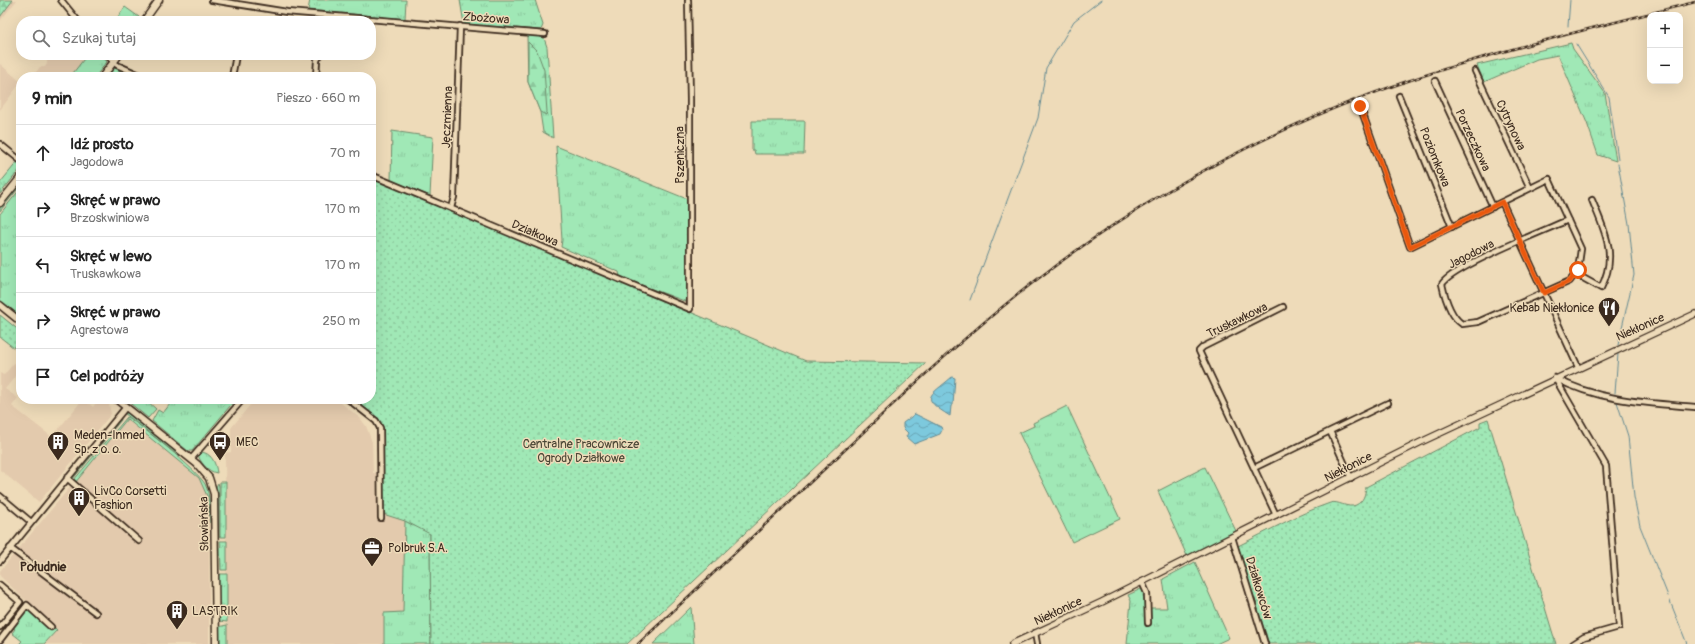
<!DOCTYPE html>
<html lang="pl">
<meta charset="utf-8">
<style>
:root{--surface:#fff;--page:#f2f2f2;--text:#222;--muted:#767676;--line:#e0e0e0}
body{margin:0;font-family:Pangolin,sans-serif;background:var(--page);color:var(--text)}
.controls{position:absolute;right:12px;top:12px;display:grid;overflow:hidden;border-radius:8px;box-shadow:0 4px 16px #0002}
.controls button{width:36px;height:36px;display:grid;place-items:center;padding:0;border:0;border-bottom:1px solid var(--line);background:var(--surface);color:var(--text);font:20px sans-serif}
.stop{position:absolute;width:12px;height:12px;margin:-9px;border:3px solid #ea580c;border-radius:50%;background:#fff}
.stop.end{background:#ea580c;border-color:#fff;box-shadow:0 1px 4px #0008}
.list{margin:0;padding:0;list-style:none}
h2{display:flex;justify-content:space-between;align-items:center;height:52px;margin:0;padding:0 16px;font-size:17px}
h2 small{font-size:13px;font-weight:400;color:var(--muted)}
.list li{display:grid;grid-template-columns:26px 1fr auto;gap:12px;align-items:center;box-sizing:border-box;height:56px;padding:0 16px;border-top:1px solid var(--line)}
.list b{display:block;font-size:15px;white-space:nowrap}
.list p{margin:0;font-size:13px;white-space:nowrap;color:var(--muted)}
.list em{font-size:13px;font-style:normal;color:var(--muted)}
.icon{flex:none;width:22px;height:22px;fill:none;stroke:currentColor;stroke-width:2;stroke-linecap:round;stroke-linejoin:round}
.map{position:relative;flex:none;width:1695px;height:644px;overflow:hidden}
.search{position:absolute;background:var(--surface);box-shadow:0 4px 16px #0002;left:16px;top:16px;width:360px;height:44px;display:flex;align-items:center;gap:10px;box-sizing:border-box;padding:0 14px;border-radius:16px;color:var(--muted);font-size:15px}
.panel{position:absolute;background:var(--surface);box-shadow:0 4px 16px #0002;left:16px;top:72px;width:360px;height:332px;border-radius:16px}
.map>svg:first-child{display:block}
.built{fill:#e3caad}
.grass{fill:url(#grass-tufts);stroke:#6e896a}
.forest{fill:url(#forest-firs);stroke:#6e896a}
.park{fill:url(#park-dots);stroke:#6e896a}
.water{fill:url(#water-waves);stroke:#638991}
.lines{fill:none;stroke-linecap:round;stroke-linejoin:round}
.stream{stroke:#638991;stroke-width:1}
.minor-casing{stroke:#3b2a1e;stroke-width:8}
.tertiary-casing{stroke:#3b2a1e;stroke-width:8}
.secondary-casing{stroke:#3b2a1e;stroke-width:9}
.minor{stroke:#eedbb9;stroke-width:4.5}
.tertiary{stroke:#eedbb9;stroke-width:5.5}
.secondary{stroke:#eedbb9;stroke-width:6}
.rail-casing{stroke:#3b2a1e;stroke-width:2.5}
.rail{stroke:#eedbb9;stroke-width:1;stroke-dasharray:3;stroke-linecap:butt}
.route{stroke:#ea580c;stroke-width:5}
.labels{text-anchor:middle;stroke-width:3;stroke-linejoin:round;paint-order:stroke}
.street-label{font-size:12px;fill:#3b2a1e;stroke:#eedbb9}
.poi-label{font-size:12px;fill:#3b2a1e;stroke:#eedbb9;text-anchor:start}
.park-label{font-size:12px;fill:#4a4635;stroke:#eedbb9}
.neighbourhood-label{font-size:13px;font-weight:bold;fill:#3b2a1e;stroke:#eedbb9}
</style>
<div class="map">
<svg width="1695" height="644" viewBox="0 0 1695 644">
<defs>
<pattern id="grass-tufts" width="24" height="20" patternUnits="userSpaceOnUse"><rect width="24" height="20" fill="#a0e8b6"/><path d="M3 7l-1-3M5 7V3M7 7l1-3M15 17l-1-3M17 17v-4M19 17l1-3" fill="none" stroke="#8bc79c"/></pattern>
<pattern id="forest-firs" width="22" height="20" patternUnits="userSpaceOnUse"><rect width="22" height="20" fill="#a0e8b6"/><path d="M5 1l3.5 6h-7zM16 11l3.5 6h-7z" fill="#8bc79c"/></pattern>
<pattern id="park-dots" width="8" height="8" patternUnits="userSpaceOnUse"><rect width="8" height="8" fill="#a0e8b6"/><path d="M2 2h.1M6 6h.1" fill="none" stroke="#8bc79c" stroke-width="1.8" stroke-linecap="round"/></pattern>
<pattern id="water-waves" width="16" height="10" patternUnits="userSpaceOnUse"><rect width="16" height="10" fill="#7dc9dd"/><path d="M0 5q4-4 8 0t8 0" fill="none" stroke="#68a3b3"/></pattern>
</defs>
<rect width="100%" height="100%" fill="#eedbb9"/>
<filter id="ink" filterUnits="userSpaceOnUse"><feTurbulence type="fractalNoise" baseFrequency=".025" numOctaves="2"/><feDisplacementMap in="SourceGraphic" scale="8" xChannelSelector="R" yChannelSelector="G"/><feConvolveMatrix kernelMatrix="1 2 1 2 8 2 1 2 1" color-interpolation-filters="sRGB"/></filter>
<g filter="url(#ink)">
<path class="built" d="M0,0h17l-17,21z
M50,55h37l-17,22h-38l8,-10h5l2,-3v-5z
M0,64l21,18 -21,28z
M14,363l7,6 -16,20 13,9 -6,8 40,31 31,-38 10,8 6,-8h4l6,5 2,10 -72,88 -39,-32v-97l4,2z
M255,399h81l24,19 6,8 6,16 1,31h3l1,38 28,10 -2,92h-19v31h-157l-2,-191 6,-1v-24z
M127,419l72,59 8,18 2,15v133h-165l13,-14 -57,-54v-5z"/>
<path class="grass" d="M310,0h96l-1,19 -97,-9z
M460,0h75l8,25 -2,5 -77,-6z
M125,7l14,10 -3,4h-21z
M531,34l13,4 3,9 6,91 -10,-6 -3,-20 -12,-30 -1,-46z
M1571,43l2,6 32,44 11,68 -18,-6 -11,-32 -29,-68 -21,4 -53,23 -7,-17z
M87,55h16l4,7 -12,15h-25z
M115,68l6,1 -6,8h-8z
M752,121h53l-1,33h-49l-1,-4h-2z
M392,131l41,6 -3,59 -39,-16z
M556,146l131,53v103l-67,-25 -1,-5 -58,-25 1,-7z
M18,161l3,2v5l-21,26v-11z
M21,180v5l-21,26v-5z
M21,188v131l-21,-17v-88z
M125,399h20l11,10 -8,9z
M174,399h62l-44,52h-4l-36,-30 6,-11 5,3z
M1067,406l53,113 -48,23 -53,-109 15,-7 -1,-3z
M124,413h5l52,42 -2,1z
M120,417l1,3 -49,60 1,-6z
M127,417c14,8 70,53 78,67 6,12 4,26 5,39l-3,-27 -8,-18 -72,-59 -52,64 -2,-2z
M200,452c11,0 16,11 17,21 -9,-1 -18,-12 -19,-19z
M1205,467l31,64 -49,25 -29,-65z
M220,482h6v55h-6z
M218,483l1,3v51l-2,-3 -1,-47z
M405,521l25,12 1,111h-47v-31l19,-1z
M220,541h7v29h-6z
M1195,562l34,76 -13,6h-89l4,-43 -3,-6 15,-7 7,28v-8h17l-4,-29z
M220,574h7v48l-8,-1 -1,-45z
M691,607l3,37h-41z
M28,609l23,21 3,-3 3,3 -13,14h-25l3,-3 -10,-8 3,-4 -3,-2 13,-17z
M227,625v19h-9v-17z"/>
<path class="forest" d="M0,0h13l-13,17z
M528,42l9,9 7,19 3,42 -1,3 -6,-3 -12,-30z"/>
<path class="park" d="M121,69l18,8h-24z
M371,177l435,184 120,2 -299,281h-196l-1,-110 -25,-13 -22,-7v-28l-4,-66 -27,-21h19z
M0,315l21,17v6l-7,10 -14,-11z
M1488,419l68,225h-287l-31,-98c30,-15 60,-32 92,-43 8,-3 17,6 26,2 8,-4 9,-11 10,-18l114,-60v-5z"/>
<path class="water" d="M952,377l3,1 -2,27 -2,1 -1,10c-31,-19 -21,-19 2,-39z
M915,414l26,13 1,3 -2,4 -26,10 -8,-7 2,-4 -5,-5v-5z"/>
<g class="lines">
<path class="stream" d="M1568,26l2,-26
M1576,44l33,53 9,62
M970,300l68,-182 8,-50 28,-47 27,-21
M1618,345l16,-70 -5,-51 -11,-60
M1615,393l3,-39
M1617,402l11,34 6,61 6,29 28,70
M1670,601l17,43"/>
<g class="minor-casing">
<path id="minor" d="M61,0l17,21
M212,0l75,12 258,22
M107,55l10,10 27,12
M1475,71l55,117
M232,77l4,-22
M316,77l1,-17 3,-5
M1435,81l58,126
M1399,96l53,131
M1360,106l50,141 139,-68 32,70 -3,21 -8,11 -92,41 -16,2c-12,-8 -17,-26 -20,-40 12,-18 101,-53 126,-64
M0,144l21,17
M371,175l319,134v-210l-2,-99
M1502,202l76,165
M451,208l3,-11 6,-171
M1576,274l25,14c17,-33 4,-56 -9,-88
M1555,378l51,88 13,161 -35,10 -11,7
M1555,378c43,23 92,25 140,29
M348,399l28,22 4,7 1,90
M191,459l52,-60
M1254,468l76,-37
M67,478l72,63
M1351,478l-21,-47 58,-28
M0,496l31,26
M1276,515l-77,-164 4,-4 80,-40
M1232,537l33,107
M10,548l86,65
M0,561l126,-154
M1142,582l5,11 1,30
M0,585l20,17 -20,25
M1035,633l2,11
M0,640l27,-35 24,22"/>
</g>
<g class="tertiary-casing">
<path id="tertiary" d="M1012,644l90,-42 319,-160 274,-128"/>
</g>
<g class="secondary-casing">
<path id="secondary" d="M144,21l15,-21
M102,77l17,-22
M0,203l21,-26
M0,305l21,17
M116,399l81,65 12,14 5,16 2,150"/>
</g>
<use href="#minor" class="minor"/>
<use href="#tertiary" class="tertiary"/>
<use href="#secondary" class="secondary"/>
<g class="rail-casing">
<path id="rail" d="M638,644c71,-66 141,-133 212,-199 60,-57 120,-114 185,-164 82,-63 172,-117 267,-159 126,-56 260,-86 393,-120"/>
</g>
<use href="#rail" class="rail"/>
</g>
</g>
<g class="lines" filter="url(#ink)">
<path class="route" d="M1360,106l50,141 92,-45 42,91 26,-12 8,-11"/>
</g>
<defs>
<g id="restaurant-pin" transform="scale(1.15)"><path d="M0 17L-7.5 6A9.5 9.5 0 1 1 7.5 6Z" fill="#3b2a1e" stroke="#eedbb9"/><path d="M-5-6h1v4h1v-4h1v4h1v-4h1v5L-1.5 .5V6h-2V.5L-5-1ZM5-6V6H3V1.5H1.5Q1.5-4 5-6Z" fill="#fff"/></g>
<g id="building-pin" transform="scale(1.15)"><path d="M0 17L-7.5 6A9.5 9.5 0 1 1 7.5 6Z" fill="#3b2a1e" stroke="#eedbb9"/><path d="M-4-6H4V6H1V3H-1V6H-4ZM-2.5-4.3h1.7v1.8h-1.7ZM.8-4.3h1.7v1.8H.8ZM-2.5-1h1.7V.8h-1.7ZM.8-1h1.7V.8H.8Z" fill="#fff"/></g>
<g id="bus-pin" transform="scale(1.15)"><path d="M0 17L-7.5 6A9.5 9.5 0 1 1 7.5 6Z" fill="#3b2a1e" stroke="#eedbb9"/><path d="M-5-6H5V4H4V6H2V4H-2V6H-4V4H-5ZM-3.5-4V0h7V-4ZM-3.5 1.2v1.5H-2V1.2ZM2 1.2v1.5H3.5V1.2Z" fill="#fff"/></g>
<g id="office-pin" transform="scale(1.15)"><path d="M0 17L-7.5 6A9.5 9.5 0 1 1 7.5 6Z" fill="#3b2a1e" stroke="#eedbb9"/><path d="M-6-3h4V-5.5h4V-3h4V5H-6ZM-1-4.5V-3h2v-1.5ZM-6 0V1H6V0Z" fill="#fff"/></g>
</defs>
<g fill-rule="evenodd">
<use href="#restaurant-pin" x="1609" y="308"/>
<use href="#building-pin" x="58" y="442"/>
<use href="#bus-pin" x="220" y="442"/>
<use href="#building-pin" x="79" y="498"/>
<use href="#office-pin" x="372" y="548"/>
<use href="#building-pin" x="177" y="611"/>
</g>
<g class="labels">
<g class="street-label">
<text transform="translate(486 18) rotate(4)" y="4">Zbożowa</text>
<text transform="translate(447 117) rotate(-88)" y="4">Jęczmienna</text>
<text transform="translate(1511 125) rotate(65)" y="4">Cytrynowa</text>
<text transform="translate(1473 140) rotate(65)" y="4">Porzeczkowa</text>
<text transform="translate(680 155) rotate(-90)" y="4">Pszeniczna</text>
<text transform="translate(1435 157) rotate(68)" y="4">Poziomkowa</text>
<text transform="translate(535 233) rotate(23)" y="4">Działkowa</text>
<text transform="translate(1471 254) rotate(-27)" y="4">Jagodowa</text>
<text transform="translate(1237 320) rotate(-26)" y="4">Truskawkowa</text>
<text transform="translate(1640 327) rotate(-24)" y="4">Niekłonice</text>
<text transform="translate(1348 467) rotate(-27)" y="4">Niekłonice</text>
<text transform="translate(204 524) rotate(-91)" y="4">Słowiańska</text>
<text transform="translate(1259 588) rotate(73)" y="4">Działkowców</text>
<text transform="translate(1058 611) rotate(-25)" y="4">Niekłonice</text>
</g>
<g class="poi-label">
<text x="1594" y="312" text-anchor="end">Kebab Niekłonice</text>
<text x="74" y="439">Meden-Inmed<tspan x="74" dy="14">Sp. z o. o.</tspan></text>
<text x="236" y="446">MEC</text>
<text x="94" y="495">LivCo Corsetti<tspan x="94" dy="14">Fashion</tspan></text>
<text x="388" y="552">Polbruk S.A.</text>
<text x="192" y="615">LASTRIK</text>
</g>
<g class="park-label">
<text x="581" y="448">Centralne Pracownicze<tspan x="581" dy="14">Ogrody Działkowe</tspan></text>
</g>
<g class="neighbourhood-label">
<text x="43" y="571">Południe</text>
</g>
</g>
</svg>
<div class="controls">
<button>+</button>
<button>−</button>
</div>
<div class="stop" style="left:1578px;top:270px"></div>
<div class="stop end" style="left:1360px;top:106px"></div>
<div class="search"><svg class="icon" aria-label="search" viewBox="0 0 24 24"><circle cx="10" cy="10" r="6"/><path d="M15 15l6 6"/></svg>Szukaj tutaj</div>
<section class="panel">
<h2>9 min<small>Pieszo · 660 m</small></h2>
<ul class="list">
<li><svg class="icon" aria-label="ahead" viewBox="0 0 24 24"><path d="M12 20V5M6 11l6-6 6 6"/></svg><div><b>Idź prosto</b><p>Jagodowa</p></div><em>70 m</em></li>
<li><svg class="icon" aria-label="right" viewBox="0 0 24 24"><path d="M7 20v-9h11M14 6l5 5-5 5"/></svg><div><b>Skręć w prawo</b><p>Brzoskwiniowa</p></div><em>170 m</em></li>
<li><svg class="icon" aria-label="left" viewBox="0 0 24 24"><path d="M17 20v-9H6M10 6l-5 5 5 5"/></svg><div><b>Skręć w lewo</b><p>Truskawkowa</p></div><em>170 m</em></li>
<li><svg class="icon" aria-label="right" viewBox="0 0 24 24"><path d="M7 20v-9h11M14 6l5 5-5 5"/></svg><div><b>Skręć w prawo</b><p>Agrestowa</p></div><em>250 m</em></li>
<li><svg class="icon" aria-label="arrive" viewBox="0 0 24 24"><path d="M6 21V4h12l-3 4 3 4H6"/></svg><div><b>Cel podróży</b></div></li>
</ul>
</section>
</div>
